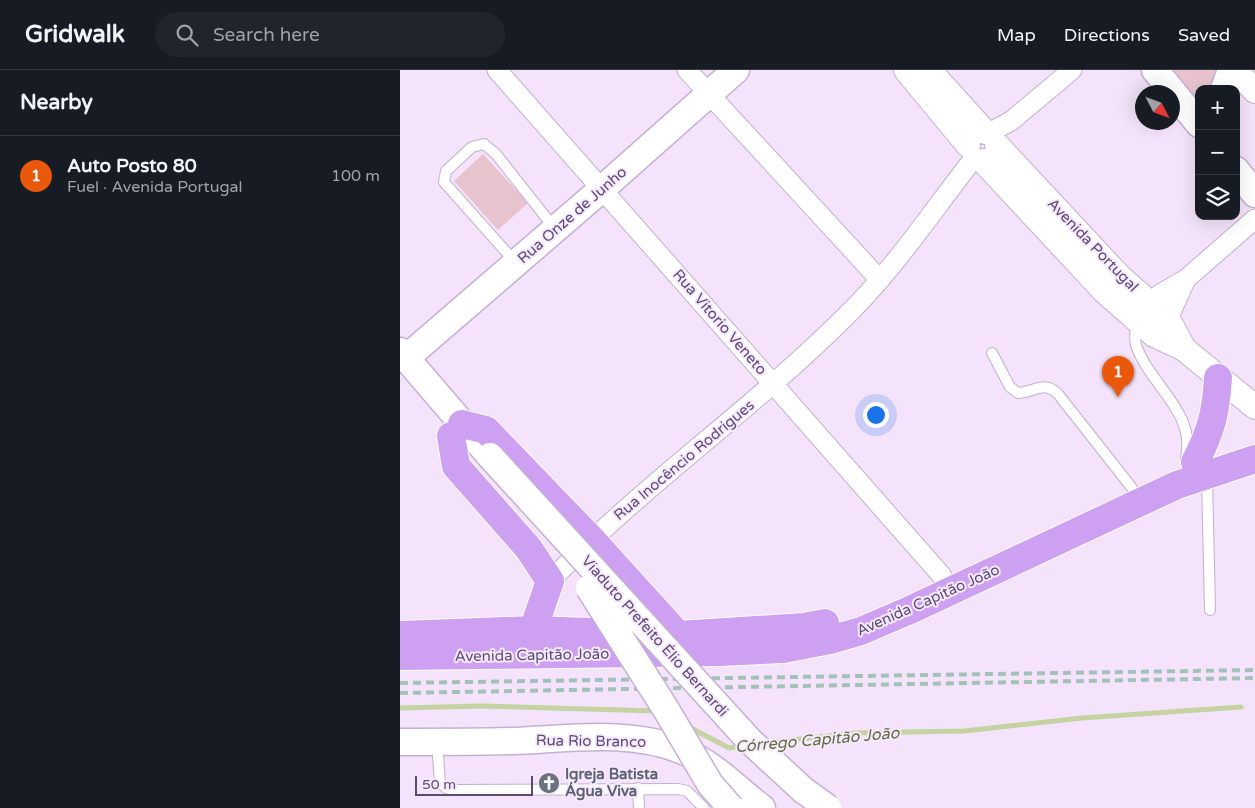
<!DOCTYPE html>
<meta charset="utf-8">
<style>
:root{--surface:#171b24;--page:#20242c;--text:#f1f3f6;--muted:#9ea1a6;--line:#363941;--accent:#ea580c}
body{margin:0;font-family:"Varela Round",sans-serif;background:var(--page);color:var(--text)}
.controls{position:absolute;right:15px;top:15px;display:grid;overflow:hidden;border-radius:10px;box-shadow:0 5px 20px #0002}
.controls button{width:45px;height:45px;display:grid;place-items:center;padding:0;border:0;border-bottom:1px solid var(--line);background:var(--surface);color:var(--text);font:25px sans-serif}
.compass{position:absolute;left:735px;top:15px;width:45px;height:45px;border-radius:50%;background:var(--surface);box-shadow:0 5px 20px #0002;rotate:131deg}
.scale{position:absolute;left:15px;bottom:12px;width:118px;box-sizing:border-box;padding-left:5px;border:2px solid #5c4b70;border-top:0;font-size:14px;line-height:18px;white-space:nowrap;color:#5c4b70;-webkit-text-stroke:4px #f7e9fd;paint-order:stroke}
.you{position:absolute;left:475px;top:344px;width:18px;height:18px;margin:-12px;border:4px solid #fff;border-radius:50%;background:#1a73e8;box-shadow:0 0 0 8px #1a73e833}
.badge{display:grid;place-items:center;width:32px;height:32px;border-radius:50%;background:var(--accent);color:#fff;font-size:16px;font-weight:700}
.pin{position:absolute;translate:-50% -41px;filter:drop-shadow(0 1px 2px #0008)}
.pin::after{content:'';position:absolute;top:26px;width:18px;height:15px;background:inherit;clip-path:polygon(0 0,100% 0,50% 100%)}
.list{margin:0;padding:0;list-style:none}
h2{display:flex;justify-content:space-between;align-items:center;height:65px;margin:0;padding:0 20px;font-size:21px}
h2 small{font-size:16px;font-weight:400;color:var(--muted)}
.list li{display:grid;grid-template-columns:32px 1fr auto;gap:15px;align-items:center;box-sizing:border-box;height:80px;padding:0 20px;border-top:1px solid var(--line)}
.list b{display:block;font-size:19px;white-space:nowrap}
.list p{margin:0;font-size:16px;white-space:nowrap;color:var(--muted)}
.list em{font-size:16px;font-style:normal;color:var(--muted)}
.icon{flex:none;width:28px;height:28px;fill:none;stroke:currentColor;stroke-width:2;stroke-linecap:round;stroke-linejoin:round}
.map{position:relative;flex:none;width:855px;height:738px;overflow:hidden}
header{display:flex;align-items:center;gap:30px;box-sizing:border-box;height:70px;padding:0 25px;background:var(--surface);border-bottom:1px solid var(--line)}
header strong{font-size:24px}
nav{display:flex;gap:28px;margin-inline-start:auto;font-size:18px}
.search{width:350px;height:45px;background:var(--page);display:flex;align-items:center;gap:12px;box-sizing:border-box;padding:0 18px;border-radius:28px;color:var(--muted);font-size:19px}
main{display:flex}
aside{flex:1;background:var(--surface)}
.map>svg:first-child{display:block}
.green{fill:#e6c3cd}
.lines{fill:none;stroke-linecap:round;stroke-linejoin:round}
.stream{stroke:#c5d2a1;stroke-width:5}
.service-casing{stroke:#c1b0ce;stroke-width:12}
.minor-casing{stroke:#c1b0ce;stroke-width:21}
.tertiary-casing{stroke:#c1b0ce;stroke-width:26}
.secondary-casing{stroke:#c4b0d4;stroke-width:29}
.trunk-casing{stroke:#fff;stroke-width:30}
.service{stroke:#fff;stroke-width:10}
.minor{stroke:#fff;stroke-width:19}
.tertiary{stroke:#fff;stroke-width:24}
.secondary{stroke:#fff;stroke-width:26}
.trunk{stroke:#cea0f2;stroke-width:28}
.rail{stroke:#a3c2b7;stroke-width:4;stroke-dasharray:8 5;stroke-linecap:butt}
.secondary-bridge-casing{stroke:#c4b0d4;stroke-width:29;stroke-linecap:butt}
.secondary-bridge{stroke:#fff;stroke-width:26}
.labels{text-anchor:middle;stroke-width:4;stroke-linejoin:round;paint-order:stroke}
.street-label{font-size:15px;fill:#5c4b70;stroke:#f7e9fd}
.worship-label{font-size:15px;font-weight:bold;fill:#5b616d;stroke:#f7e9fd;text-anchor:start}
.water-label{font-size:16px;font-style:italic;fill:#606d3e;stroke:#f7e9fd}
</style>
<header>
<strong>Gridwalk</strong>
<div class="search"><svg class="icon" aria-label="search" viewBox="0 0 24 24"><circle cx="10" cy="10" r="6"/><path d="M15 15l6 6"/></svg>Search here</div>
<nav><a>Map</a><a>Directions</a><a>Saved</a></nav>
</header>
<main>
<aside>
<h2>Nearby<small></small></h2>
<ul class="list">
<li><span class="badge">1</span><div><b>Auto Posto 80</b><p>Fuel · Avenida Portugal</p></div><em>100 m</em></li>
</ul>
</aside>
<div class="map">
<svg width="855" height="738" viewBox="0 0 855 738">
<rect width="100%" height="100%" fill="#f4e3fa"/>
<path class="green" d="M771,0h54l-6,19h-20v17z
M83,84l45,49 -30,27 -44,-49z"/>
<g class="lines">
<path class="stream" d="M0,638l81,-2 176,5
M287,656l42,22 14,-2
M366,673l86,-10 112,-2 118,-13 159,-11"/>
<g class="service-casing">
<path id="service" d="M116,193l-72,-81 2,-11 26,-24 12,-3 12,10 59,75
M736,252c0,8 -2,17 0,23 14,41 60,66 50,113
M592,283l18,34 8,6c17,-1 26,-13 40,1l74,94
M807,407l3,133
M37,672l3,41 6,5 9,2 223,-1 9,2 17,17
M238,718l1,20"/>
</g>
<g class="minor-casing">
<path id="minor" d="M97,0l445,506
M287,0l193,210
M589,63l22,-12 61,-51
M741,243l19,-19 26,-15 69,-60
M760,258l8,-9 18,-40
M150,511c94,-97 206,-174 301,-270 46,-46 83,-102 123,-153"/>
</g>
<g class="tertiary-casing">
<path id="tertiary" d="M506,0l62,75
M529,0l56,62
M835,0l20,21
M597,75l122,131 49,43 16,30
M583,91l121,130 50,44 30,14 71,58"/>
</g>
<g class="secondary-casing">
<path id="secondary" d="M755,0l44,54
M824,19l7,-19
M836,100l19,24
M0,281l90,105
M6,288l197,-170 133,-118
M0,672c38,0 76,0 114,-1 54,-2 117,-12 169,10 31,13 53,37 79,57"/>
</g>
<g class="trunk-casing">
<path id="trunk" d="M62,354l24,6 105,109 87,96
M51,366l5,30 73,83 21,32 -17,49
M795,392c16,-30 21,-50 23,-84
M0,565l133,-5 145,5 126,-8 21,-4
M0,586l320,-4 63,-3 47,-9 31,-9 49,-21 267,-125 78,-26"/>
</g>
<use href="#service" class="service"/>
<use href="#minor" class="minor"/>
<use href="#tertiary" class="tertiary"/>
<use href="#secondary" class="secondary"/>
<use href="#trunk" class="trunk"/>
<path class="rail" d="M0,613l855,-13
M0,623l855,-15"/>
<g class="secondary-bridge-casing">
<path id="secondary-bridge" d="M90,386l260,285 53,49 25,18
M189,518l78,123 43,73 21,24"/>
</g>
<use href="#secondary-bridge" class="secondary-bridge"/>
</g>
<defs>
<g id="church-disc" transform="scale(1.125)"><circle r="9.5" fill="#6b7280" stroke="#f7e9fd"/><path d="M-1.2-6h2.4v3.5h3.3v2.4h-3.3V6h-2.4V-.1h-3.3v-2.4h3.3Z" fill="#fff"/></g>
</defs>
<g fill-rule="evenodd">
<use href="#church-disc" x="149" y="713"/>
</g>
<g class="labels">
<g class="street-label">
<text transform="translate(172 145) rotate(-41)" y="5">Rua Onze de Junho</text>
<text transform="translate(693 175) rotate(46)" y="5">Avenida Portugal</text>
<text transform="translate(320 252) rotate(49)" y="5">Rua Vitorio Veneto</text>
<text transform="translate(284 390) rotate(-40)" y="5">Rua Inocêncio Rodrigues</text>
<text transform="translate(528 530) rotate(-24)" y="5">Avenida Capitão João</text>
<text transform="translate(255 566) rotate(48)" y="5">Viaduto Prefeito Élio Bernardi</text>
<text transform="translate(132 585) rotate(-1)" y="5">Avenida Capitão João</text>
<text transform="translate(191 671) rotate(1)" y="5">Rua Rio Branco</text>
</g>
<g class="worship-label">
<text x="165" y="709">Igreja Batista<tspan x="165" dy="17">Água Viva</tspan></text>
</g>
<g class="water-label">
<text transform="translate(417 669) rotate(-5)" y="6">Córrego Capitão João</text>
</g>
</g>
</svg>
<div class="controls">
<button>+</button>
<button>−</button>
<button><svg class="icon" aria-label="layers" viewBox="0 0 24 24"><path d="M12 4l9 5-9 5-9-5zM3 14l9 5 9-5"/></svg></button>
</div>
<svg class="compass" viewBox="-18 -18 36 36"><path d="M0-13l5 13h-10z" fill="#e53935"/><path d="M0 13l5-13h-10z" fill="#9ea1a6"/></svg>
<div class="scale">50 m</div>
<div class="you"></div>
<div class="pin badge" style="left:718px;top:327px">1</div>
</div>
</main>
